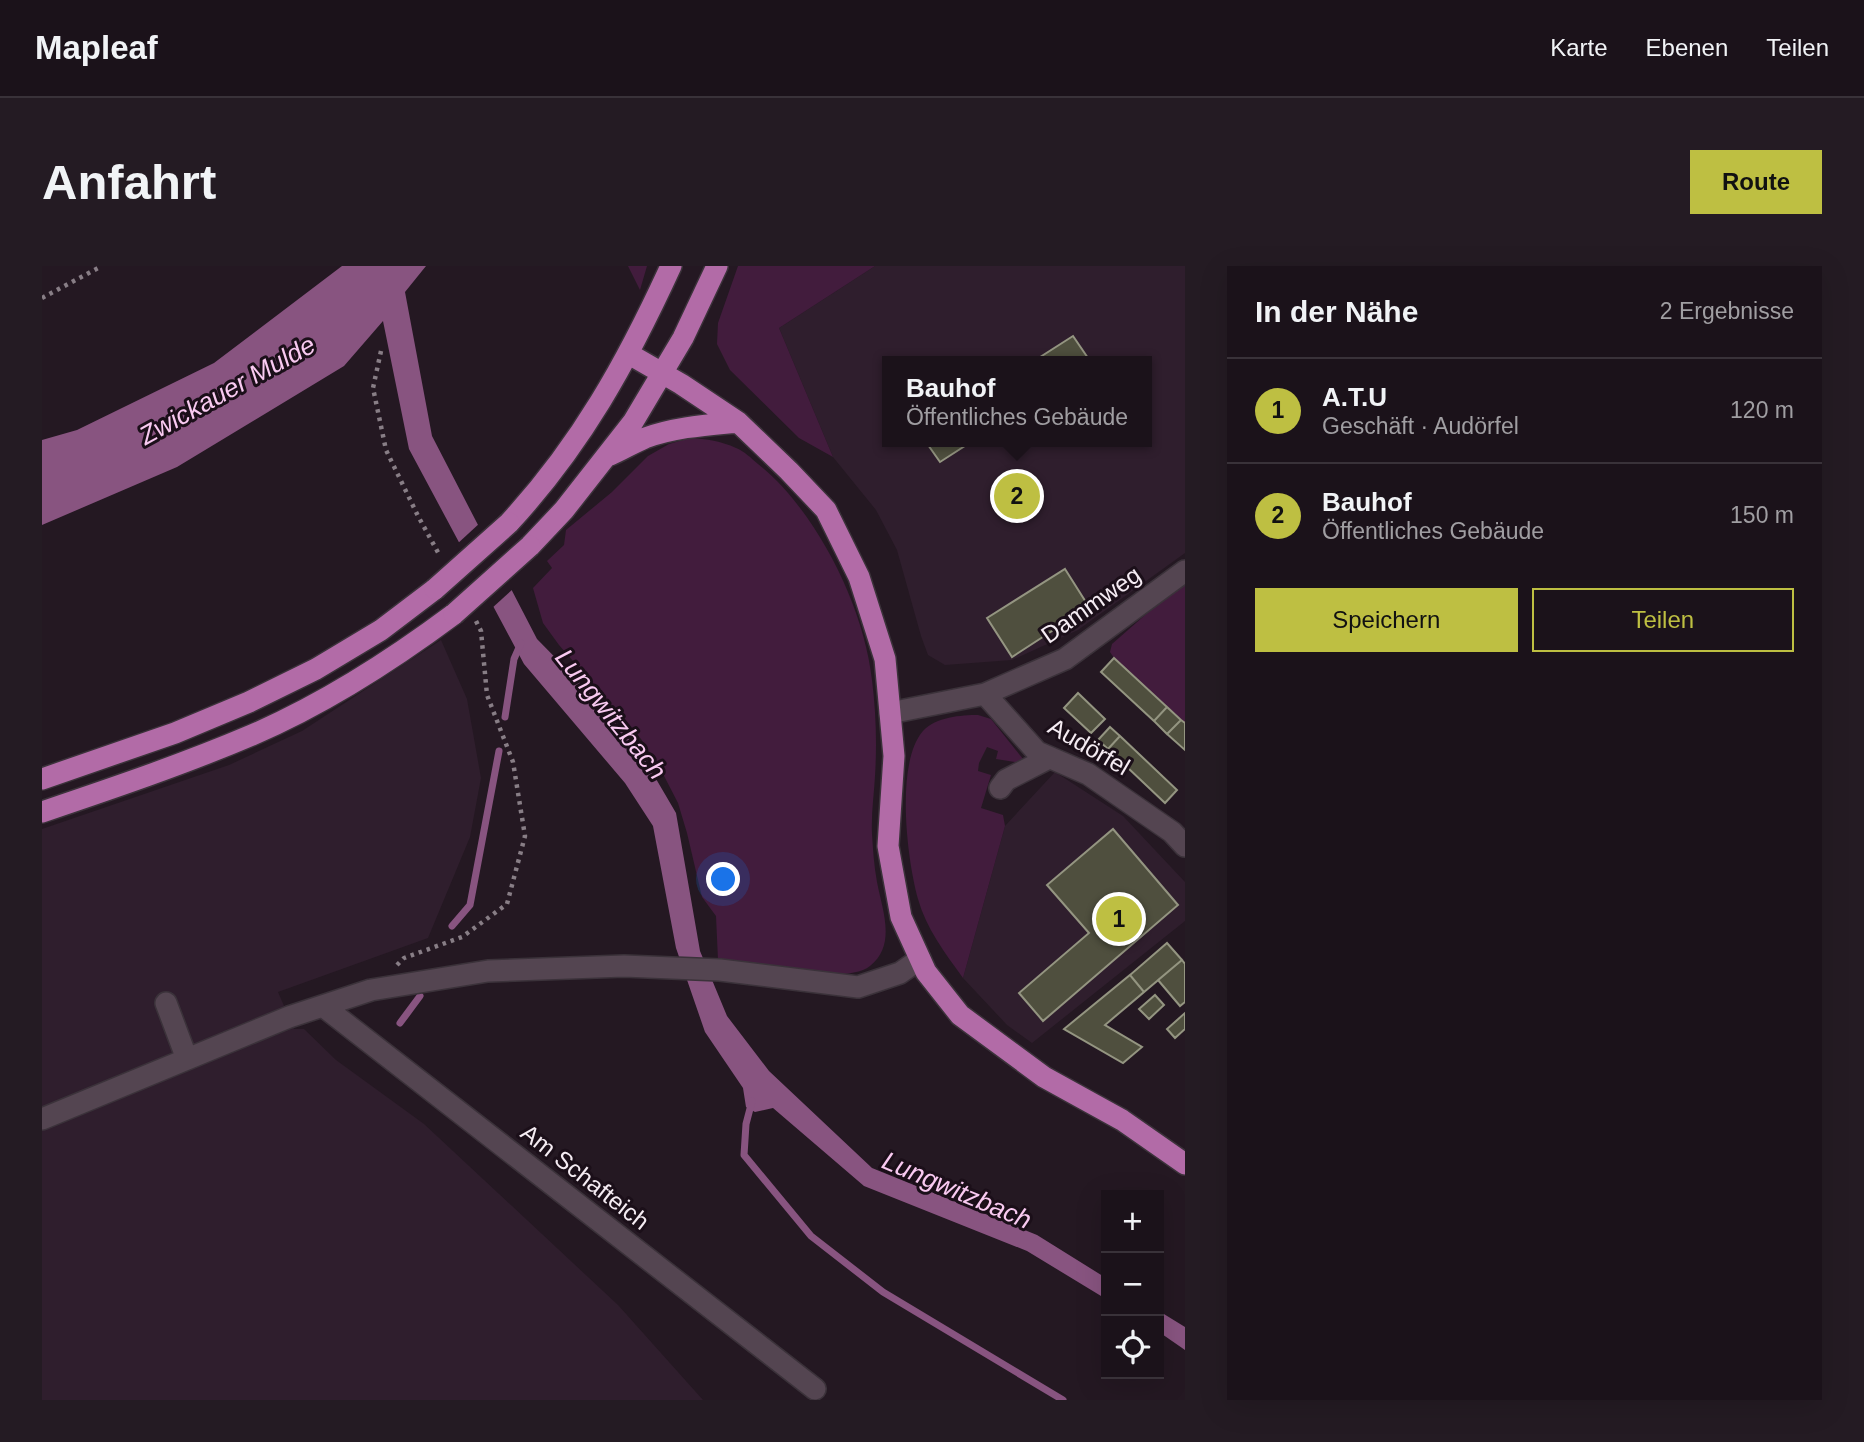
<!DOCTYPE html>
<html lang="de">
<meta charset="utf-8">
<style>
:root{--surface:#1b121a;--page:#241b23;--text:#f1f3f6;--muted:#a09ea2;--line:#393239;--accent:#bebf42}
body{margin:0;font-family:Helvetica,sans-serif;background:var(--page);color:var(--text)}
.controls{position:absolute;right:21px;bottom:21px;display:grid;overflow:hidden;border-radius:0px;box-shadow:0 7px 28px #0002}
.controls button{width:63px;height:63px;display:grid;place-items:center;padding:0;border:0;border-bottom:2px solid var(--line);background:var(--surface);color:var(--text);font:35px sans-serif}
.you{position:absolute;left:682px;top:614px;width:24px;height:24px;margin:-18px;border:5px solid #fff;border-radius:50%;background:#1a73e8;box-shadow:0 0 0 10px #1a73e833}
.badge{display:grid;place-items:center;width:46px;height:46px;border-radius:50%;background:var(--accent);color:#111;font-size:23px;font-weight:700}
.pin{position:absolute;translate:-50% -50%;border:4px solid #fff;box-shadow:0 2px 7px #0006}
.popup{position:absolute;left:840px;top:90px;width:270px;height:91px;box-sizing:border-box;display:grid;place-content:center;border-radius:0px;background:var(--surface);filter:drop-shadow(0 2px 5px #0005);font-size:23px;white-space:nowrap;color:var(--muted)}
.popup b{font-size:26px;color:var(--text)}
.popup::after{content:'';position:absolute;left:50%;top:100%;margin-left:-14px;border:14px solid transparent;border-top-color:var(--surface)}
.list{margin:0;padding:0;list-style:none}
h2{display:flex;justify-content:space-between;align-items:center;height:91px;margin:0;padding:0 28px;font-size:30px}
h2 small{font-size:23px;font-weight:400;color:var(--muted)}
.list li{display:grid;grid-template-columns:46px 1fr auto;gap:21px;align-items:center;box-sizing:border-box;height:105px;padding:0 28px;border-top:2px solid var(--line)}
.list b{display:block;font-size:26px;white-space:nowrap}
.list p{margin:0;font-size:23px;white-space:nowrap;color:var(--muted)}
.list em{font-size:23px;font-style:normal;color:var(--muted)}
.actions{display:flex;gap:14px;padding:21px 28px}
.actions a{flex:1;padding:16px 0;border:2px solid var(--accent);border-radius:0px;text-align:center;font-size:24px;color:var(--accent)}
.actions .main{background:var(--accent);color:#111}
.icon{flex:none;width:38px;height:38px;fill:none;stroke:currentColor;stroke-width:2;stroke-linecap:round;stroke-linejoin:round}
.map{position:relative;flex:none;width:1143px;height:1134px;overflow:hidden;border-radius:0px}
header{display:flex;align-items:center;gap:42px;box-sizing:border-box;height:98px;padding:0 35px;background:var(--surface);border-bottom:2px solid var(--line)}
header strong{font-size:33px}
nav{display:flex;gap:38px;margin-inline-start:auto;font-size:24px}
.intro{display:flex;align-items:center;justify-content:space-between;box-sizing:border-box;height:168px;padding:0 42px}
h1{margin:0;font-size:49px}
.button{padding:18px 32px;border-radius:0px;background:var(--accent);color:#111;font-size:24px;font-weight:700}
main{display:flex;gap:42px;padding:0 42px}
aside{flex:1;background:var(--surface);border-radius:0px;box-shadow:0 7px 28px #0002}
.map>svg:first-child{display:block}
.built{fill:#2f1e2d;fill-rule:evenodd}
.green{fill:#421c3d}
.water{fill:#885480}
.pier{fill:#241822}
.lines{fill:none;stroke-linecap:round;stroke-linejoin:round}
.stream{stroke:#885480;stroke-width:7}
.building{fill:#4f4f3e;stroke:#949581;stroke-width:2}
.minor-casing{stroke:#3b323a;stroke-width:24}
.major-casing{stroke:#3b323a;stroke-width:24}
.path{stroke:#887e86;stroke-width:4.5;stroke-dasharray:3.5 5;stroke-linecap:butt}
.minor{stroke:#544551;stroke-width:21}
.major{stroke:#b26ba7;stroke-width:21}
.major-bridge-casing{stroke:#3b323a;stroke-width:24;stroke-linecap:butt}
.major-bridge{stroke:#b26ba7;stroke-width:21}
.labels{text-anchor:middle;stroke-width:6;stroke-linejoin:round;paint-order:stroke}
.street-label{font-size:24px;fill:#f5ecf3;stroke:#1b0f19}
.water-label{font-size:26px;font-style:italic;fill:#f9caf1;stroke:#1b0f19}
</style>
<header>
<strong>Mapleaf</strong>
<nav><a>Karte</a><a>Ebenen</a><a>Teilen</a></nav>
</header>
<div class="intro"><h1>Anfahrt</h1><a class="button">Route</a></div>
<main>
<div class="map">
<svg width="1143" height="1134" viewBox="0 0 1143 1134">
<rect width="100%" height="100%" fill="#241822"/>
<path class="built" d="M833,0h310v287l-107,77 -66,30 -67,5 -17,-10 -7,-19 -24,-86 -21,-40 -43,-53 -54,-129zM846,95h258v81h-258z
M399,374l26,59 14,79 -11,59 -42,101 -150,54 16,37h10l32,31 88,64 194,181 85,95h-661v-571l187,-64 73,-34z
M1013,506l68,44 62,66v39l-153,122 -25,-18 -44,-47 42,-152z"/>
<path class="green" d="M586,0h19l-7,24z
M696,0h137l-96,62 54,129 -34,-19 -69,-68 -13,-26 1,-21z
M648,172c17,1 31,3 46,10 8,3 15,10 22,16 58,46 106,142 114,216 4,32 5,64 3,96 -1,19 -4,38 -3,58 1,16 2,32 5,48 5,27 20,63 -7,84 -25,20 -119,-1 -152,-6l-2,-44 -14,-19 -15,-64 -9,-30 -16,-31 -21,-33 -82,-94 -16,-22 -10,-35 19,-20 -5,-7 17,-16 2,-15 46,-38 36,-36 21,-12z
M1143,314v143l-71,-65 -4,-6 2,-8z
M936,449l13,4 36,45 -31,-5 2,-8 -11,-4 -8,16 -1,8 13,4 -10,33 22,7 2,11 -42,152c-18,-25 -37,-50 -45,-79 -11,-39 -23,-136 5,-168 13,-14 38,-16 55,-16z"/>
<path class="water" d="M300,0h84l-21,26 27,144 105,203 54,55 51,61 34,58 24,138 27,65 42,55 103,97 165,67 69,43v21l-79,-48 -163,-65 -91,-78 -18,4 -9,-5 -3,-19 -38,-56 -29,-84 -23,-122 -28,-43 -101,-119 -78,-146 -37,-69 -26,-128 -39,45 -167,101 -135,58v-85l35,-10 137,-67z
M1117,1045l26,16v23l-26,-18z"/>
<path class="pier" d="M439,256l33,66 -23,21 -35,-64z"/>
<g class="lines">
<path class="stream" d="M463,451l9,-58 7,-16
M410,660l18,-21 29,-154
M358,757l20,-27
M710,835l-6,23 -2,31 67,81 72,56 180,108"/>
</g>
<path class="building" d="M1031,70l17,25h-56z
M884,176h45l-31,20z
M1023,303l24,38 -77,50 -25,-39z
M1072,392l53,49 -13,14 -53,-49z
M1036,427l27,26 -14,14 -27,-25z
M1125,441l14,13 -14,14 -13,-13z
M1139,454l4,3v27l-18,-16z
M1068,461l10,9 -12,13 -10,-9z
M1078,470l57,54 -12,13 -57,-54z
M1071,563l65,76 -135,116 -24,-28 70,-60 -42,-48z
M1125,677l15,17 -38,32 -14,-17z
M1140,694l3,4v38l-5,4 -22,-26z
M1088,709l14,17 -39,33 37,22 -19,16 -59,-34z
M1113,729l9,10 -15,14 -10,-10z
M1143,747v16l-10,9 -8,-9z"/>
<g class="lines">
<g class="minor-casing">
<path id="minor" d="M943,428l52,58 51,22 84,58 13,14
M848,447l95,-19 80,-35 120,-88
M958,522l6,-8 43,-22
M124,737l21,56
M281,740l492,383
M0,853l247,-102 82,-27 117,-19 136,-5 96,4 138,17 42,-14 20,-14"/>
</g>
<g class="major-casing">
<path id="major" d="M587,88l52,30 57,38 51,49 37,39 33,67 26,82 9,97 -6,90 13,71 25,55 34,43 84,62 78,43 63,44
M568,189c12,-5 23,-12 35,-17 30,-11 62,-13 93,-16
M467,257c72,-78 118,-161 162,-257
M488,280l34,-36 69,-88 50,-84 34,-72
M0,513l133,-46 74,-31 67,-33 65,-39 54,-41
M0,546c71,-24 142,-48 210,-77 72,-31 139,-74 202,-121"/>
</g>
<path class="path" d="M0,32l60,-32
M339,85l-8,37 13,62 32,66 22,40
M355,699l7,-7 58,-21 45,-33 18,-68 -12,-74 -26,-67 -6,-64 -6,-12"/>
<use href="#minor" class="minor"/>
<use href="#major" class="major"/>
<g class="major-bridge-casing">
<path id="major-bridge" d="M393,323l74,-66
M412,348l76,-68"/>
</g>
<use href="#major-bridge" class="major-bridge"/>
</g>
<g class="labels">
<g class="street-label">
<text transform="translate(1049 339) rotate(-35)" y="8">Dammweg</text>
<text transform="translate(1047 481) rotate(30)" y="8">Audörfel</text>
<text transform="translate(543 911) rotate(38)" y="8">Am Schafteich</text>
</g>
<g class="water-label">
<text transform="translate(185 124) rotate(-29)" y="9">Zwickauer Mulde</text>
<text transform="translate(569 448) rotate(51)" y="9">Lungwitzbach</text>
<text transform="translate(915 924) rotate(23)" y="9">Lungwitzbach</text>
</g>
</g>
</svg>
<div class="controls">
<button>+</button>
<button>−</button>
<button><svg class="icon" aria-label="locate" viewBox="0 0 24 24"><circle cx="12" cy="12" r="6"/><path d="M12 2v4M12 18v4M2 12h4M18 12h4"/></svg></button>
</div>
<div class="you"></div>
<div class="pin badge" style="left:1077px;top:653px">1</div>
<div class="pin badge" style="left:975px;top:230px">2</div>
<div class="popup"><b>Bauhof</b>Öffentliches Gebäude</div>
</div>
<aside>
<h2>In der Nähe<small>2 Ergebnisse</small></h2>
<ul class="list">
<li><span class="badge">1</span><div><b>A.T.U</b><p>Geschäft · Audörfel</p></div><em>120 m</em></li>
<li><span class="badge">2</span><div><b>Bauhof</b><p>Öffentliches Gebäude</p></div><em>150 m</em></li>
</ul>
<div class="actions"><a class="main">Speichern</a><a>Teilen</a></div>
</aside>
</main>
